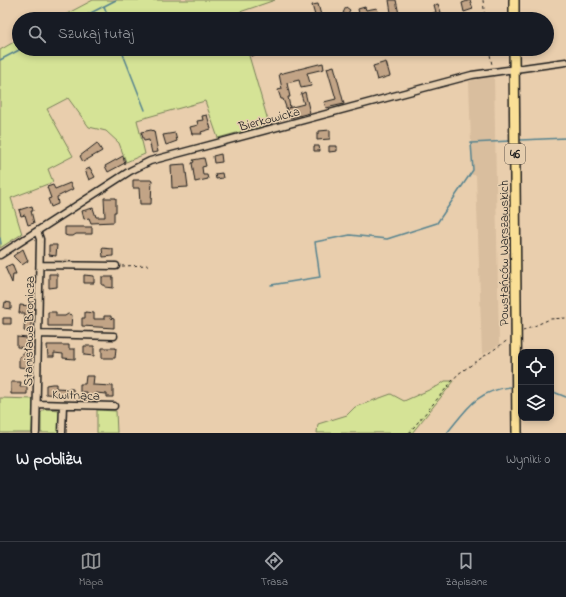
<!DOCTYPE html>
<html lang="pl">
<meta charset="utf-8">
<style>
:root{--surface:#171b24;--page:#20242c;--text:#f1f3f6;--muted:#9ea1a6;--line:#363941;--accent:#919294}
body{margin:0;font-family:"Indie Flower",sans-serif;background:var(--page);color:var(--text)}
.controls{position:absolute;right:12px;bottom:12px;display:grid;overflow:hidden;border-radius:8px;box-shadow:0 2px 6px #0003}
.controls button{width:36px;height:36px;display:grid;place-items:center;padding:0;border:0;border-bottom:1px solid var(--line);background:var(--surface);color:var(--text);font:20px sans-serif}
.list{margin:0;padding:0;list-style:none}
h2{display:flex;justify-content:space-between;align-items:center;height:52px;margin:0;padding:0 16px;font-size:17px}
h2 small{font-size:13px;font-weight:400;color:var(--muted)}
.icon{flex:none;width:22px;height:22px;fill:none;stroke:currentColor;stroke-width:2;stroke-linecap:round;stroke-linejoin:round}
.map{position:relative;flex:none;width:566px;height:433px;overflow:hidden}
.search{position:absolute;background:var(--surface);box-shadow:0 2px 6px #0003;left:12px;right:12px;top:12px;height:44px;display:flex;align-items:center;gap:10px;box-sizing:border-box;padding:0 14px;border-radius:22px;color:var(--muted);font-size:15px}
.sheet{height:108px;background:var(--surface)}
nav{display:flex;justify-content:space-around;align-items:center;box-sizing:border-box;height:56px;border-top:1px solid var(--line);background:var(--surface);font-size:11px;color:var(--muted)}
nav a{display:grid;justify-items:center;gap:2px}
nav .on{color:var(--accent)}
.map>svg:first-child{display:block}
.built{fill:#d9be9e}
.green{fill:#d5e396;stroke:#788059}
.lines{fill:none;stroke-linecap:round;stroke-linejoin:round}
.stream{stroke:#56838f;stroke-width:1.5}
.building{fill:#c2a486;stroke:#1c1c1c}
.minor-casing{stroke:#1c1c1c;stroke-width:9}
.primary-casing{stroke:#1c1c1c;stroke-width:12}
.path{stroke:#1c1c1c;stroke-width:1;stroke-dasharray:3 3;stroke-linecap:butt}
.minor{stroke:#e6ceae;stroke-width:6}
.primary{stroke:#fadf96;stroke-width:9}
.labels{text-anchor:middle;stroke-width:3;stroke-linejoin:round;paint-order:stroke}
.shield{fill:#e6ceae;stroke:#595148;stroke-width:1}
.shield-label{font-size:12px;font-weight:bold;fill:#1c1c1c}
.street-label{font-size:13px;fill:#1c1c1c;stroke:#e6ceae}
</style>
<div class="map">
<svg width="566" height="433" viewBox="0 0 566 433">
<rect width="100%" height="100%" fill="#e9cead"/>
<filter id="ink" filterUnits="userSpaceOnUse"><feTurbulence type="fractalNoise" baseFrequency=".025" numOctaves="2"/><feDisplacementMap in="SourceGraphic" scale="8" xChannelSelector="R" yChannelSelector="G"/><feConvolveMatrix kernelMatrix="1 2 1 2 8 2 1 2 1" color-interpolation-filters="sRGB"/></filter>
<g filter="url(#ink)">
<path class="built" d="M494,76l5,269 -17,10 -6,-180h-4l-3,-94z"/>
<path class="green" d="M93,0h182l-38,13 1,6h-181z
M19,39v10h228l22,75 -51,14 -13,-37 -68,19 8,34 -19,8 -7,-19 -13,-12 -17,-4 -21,-29 -21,11 26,47 -25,13 5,13 -42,16 11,36 -22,14v-198z
M445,381h9l-42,52h-95l1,-9 29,-9 8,-8 36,-13 13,7 34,-15z
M0,398l33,1 -1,34h-32z
M44,409l16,1 -1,23h-18v-20z
M97,410l19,1 1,22h-20z"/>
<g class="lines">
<path class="stream" d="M104,6l5,13
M79,19l37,-19
M121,49l24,61
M0,60l21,-11
M520,140l46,-2
M0,238l1,6
M271,285l49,-8 -5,-35 35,-7 37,4 50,-16 36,-53 -2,-27 39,-2
M551,391l15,6
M447,433c20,-24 29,-42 63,-46"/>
</g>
<path class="building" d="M389,0h7l4,19h-8z
M470,0l3,9 -9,3 -2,-9z
M318,4l4,15h-6l-4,-14z
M438,4l5,14 -14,1 -1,-4 8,-3 -2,-7z
M346,7l4,3 -3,5 -4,-2z
M365,7l1,3 11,-2 3,11h-7l-1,-4 -12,3 -2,-9z
M249,49h22v1l-20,6z
M386,62l4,14 -13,4 -4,-14z
M323,63l1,6 -17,4 4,13 -10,2 -2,-8 -12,3 3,14h-2l2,10 -2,1 16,-4 -3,-10 4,-2 5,21 -20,5 -7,-19h-2l-3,-9 4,-1 -3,-15z
M334,66l10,38 -18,4 -2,-6 12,-3 -9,-31z
M207,115l4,14 -10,3 1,2h-10l-2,-7 8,-2 -1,-4 6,-1 -1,-4z
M151,130l3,1 4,21 -6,1 -3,-13 -5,1 -3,-9z
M330,130v9l-13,1v-7h2v-2z
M175,133l2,8 -11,4 -3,-10z
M97,143l5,8 -19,11 -3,-6z
M314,146h5l1,5h-6z
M329,146h8v5l-8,1z
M221,154l1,8 -8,1 -1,-7z
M123,156l2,7 -17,9 -3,-6z
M204,158l2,8 -4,1 1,8h4l1,4 -13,3 -3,-19 2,-1 -1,-2z
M185,164l3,23 -16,1 -1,-23z
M90,168l5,9 -6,3 -4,-10z
M222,173l1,5 -7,1 -1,-5z
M133,180h19l-1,24h-11l-1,-16h-6z
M70,183l3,6 -16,8 1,7 -7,3 -3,-8 3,-1 -4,-11 6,-2 2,4z
M104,198h12v14h-2v10l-23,1 -2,-5 -5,1 -2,-8 11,-3 3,9h9z
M32,206l1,5h-2l3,12 -6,2 -3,-10 -4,1 -2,-6z
M65,227h27v7h-16l-3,2h-5l-3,-1z
M49,245h8l-1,11 -7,-1z
M102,248l11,1v7l-10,1z
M23,249l5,12 -6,4 -9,-9z
M12,264l4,10h-3l-1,9 -7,-16z
M49,274h8v13l-8,1z
M84,275l10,1v7h-10z
M102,277h11v11l-8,-1v-2h-3z
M5,302l6,1v6l-7,-1z
M20,305l11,1v25h-7l1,-18h-6z
M48,312h8v4h9l3,-2 4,1 -1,11h-23z
M85,312l9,1v6h10v-3h7v2l3,1v9l-32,-2v-8h3z
M3,318h8v6h-8z
M17,337l10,1v5h3v5l-13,-1z
M47,345h22v4h6v10l-12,-1v-4l-9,-1v4h-6z
M84,346h10v10l-10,-1z
M102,348h14l-1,10h-13z
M28,349v10l2,1 -2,8 -9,-1v-10z
M86,376h8l-1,9 20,1v11h-6v-3l-12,-1v4h-8v-5h-7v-8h5z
M11,382h10l-1,5h7v7h-16z
M52,384h4v4l17,1v7l-27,-2v-9z"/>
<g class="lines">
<g class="minor-casing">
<path id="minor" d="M0,255l130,-84 20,-10 322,-86 94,-13
M40,265l76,1
M39,334l75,2
M37,404l77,2
M36,433l4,-194 -3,-8
M62,433l1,-28"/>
</g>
<g class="primary-casing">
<path id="primary" d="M514,0v19
M514,49l3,384"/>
</g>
<path class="path" d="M483,0l2,19
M489,49l3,16
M122,266l28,-1
M523,331l27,-12 16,-1
M409,433l49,-59 50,-34"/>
<use href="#minor" class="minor"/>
<use href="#primary" class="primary"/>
</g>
</g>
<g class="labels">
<rect class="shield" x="505" y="144" width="20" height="20" rx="3"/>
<g class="shield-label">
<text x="515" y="158">46</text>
</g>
<g class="street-label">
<text transform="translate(269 118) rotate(-15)" y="5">Bierkowicka</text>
<text transform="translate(503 253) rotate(-90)" y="5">Powstańców Warszawskich</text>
<text transform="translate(28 331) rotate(-89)" y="5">Stanisława Bronicza</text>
<text transform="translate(76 394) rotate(2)" y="5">Kwitnąca</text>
</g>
</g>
</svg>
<div class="controls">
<button><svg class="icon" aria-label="locate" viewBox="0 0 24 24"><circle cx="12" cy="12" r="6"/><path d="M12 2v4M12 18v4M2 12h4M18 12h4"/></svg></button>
<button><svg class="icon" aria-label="layers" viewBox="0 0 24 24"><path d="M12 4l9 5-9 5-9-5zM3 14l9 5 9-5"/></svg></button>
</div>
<div class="search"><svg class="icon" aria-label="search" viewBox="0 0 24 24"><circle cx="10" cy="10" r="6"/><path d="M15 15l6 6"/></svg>Szukaj tutaj</div>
</div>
<section class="sheet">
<h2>W pobliżu<small>Wyniki: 0</small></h2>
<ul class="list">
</ul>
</section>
<nav>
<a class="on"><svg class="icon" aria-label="map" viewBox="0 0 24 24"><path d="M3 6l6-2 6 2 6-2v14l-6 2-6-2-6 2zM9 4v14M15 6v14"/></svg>Mapa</a>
<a><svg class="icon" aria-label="directions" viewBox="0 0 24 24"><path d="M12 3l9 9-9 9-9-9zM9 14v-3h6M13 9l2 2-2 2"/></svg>Trasa</a>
<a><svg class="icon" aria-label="saved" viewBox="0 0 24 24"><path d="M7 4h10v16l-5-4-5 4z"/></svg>Zapisane</a>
</nav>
